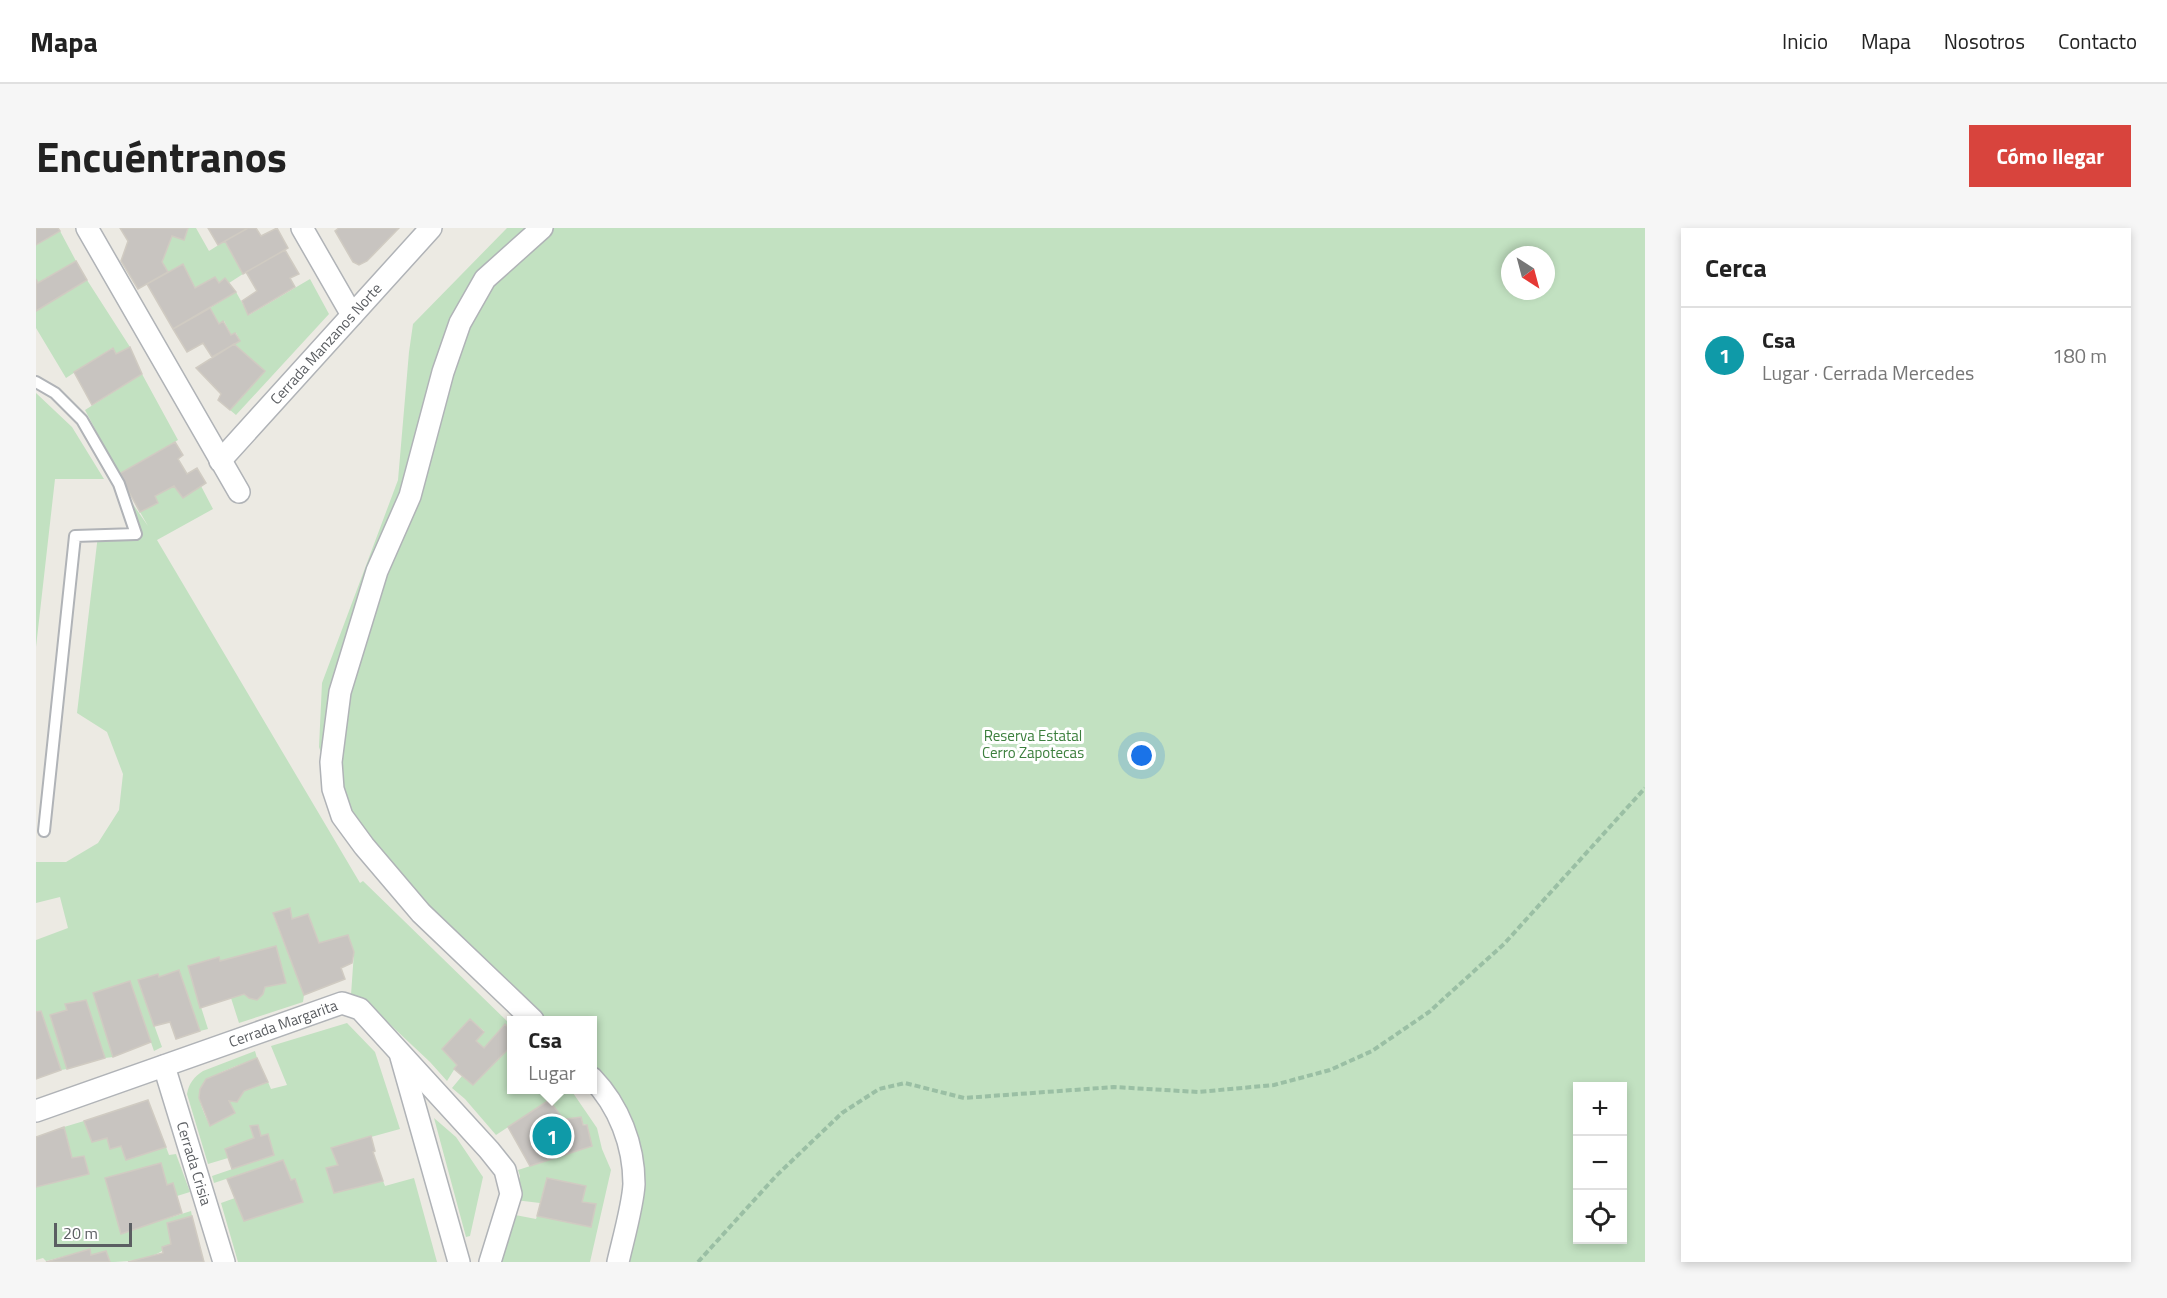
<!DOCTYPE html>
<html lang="es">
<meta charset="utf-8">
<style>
:root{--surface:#fff;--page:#f6f6f6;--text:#222;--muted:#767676;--line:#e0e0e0;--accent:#d8443d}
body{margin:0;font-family:"Titillium Web",sans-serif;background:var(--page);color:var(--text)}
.controls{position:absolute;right:18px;bottom:18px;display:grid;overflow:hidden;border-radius:0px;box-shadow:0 3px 9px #0003}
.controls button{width:54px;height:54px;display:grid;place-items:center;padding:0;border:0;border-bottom:2px solid var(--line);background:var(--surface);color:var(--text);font:30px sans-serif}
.compass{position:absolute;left:1465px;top:18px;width:54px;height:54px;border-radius:50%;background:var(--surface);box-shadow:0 3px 9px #0003;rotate:144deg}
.scale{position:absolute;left:18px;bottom:15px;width:78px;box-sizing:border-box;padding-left:6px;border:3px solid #5b5e62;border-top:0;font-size:16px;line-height:21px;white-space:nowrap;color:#5b5e62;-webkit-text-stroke:4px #fff;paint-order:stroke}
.you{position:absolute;left:1106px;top:528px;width:21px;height:21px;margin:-15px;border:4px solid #fff;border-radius:50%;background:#1a73e8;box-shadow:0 0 0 9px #1a73e833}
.badge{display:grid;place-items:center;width:39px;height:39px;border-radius:50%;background:var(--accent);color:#fff;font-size:20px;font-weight:700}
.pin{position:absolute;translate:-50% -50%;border:3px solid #fff;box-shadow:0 2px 6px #0006}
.popup{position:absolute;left:471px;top:788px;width:90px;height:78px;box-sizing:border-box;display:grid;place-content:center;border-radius:0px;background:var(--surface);filter:drop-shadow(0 2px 4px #0005);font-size:20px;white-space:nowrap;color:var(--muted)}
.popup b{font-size:22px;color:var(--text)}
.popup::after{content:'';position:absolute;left:50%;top:100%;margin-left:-12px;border:12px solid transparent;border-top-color:var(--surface)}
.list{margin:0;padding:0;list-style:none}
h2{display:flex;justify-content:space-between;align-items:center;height:78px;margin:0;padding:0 24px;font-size:26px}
h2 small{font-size:20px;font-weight:400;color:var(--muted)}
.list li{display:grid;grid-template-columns:39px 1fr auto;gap:18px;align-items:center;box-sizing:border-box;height:96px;padding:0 24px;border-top:2px solid var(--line)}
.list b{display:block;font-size:22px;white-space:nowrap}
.list p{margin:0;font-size:20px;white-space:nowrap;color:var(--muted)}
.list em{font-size:20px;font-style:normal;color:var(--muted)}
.icon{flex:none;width:33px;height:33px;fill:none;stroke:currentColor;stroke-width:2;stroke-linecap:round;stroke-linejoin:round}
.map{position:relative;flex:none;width:1609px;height:1034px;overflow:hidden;border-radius:0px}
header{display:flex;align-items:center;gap:36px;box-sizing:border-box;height:84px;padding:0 30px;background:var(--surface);border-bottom:2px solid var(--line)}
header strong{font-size:28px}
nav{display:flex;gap:33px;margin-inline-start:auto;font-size:21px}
.intro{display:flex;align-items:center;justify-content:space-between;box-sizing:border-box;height:144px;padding:0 36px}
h1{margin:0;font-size:42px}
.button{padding:15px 27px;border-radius:0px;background:var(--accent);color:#fff;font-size:21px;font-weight:700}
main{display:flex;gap:36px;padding:0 36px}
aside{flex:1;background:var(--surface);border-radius:0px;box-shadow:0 3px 9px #0003}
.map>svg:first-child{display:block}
.green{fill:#c2e1c1;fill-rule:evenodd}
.building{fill:#c8c4c0;stroke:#d0cbc2;stroke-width:1.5}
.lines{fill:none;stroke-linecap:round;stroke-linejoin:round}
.service-casing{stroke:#b0b3b7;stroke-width:14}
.minor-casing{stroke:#b0b3b7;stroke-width:24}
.path{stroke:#9abfa4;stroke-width:4;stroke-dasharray:6 3;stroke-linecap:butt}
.service{stroke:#fff;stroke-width:10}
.minor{stroke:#fff;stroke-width:21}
.labels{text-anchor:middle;stroke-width:6;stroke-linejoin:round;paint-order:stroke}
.street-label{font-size:15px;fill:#5b5e62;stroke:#fff}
.park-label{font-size:15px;fill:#3c7f3d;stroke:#fff}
</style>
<header>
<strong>Mapa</strong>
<nav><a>Inicio</a><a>Mapa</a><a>Nosotros</a><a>Contacto</a></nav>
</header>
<div class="intro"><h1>Encuéntranos</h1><a class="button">Cómo llegar</a></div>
<main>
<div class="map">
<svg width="1609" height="1034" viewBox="0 0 1609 1034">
<rect width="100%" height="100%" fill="#eceae3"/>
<path class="green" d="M152,0h8l13,23 16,-10 18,33 -14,9 -4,-5 -6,5 -24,5 -12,-24 -15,8 -6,-10 10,-26 12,4z
M471,0h1138v1034h-1027l16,-109 -41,-74 -1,-59h-57l-149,-150 -45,-63 -22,-60 3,-64 76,-203 11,-128 4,-28zM1474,27h36v36h-36zM1542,858h44v154h-44z
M24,3l16,30 -38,22 -2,-4v-34z
M274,51l19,35 -93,101 -6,-5 34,-39 -30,-27 6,-3 -4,-8 -5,2 -7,-14 -5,3 -9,-16 26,-16 13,23z
M51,52l43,67 -14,7 -4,-6 -46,30 -30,-50v-17z
M106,146l36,66 -59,34 -34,-64z
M0,165l36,34 32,52h-49l-19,168z
M83,256l29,42 -8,-14 18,-9 -3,-7 19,-10 9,12 18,-12 12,23 -56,31 203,343 3,-2 148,144v6l-6,-6 -21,23 -8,-7 8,-10 -14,-12 -28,30 15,16 -10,16 -17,-19 -66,-62 -13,-5 3,-43 -6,-17 -29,8 -11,-29 -16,5 -2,-11 -17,6 31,81 -1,7 -64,21 -8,-25 13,-4 6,4 7,2 6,-6 2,-7 21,-5 -10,-35 -56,14 -2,-4 -30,9 20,63 -8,2 -21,-61 -20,7 -1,-3 -20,6 24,67 -8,4 -24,-69 -17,75 -8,1 -19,-58 -20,4 1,6 -17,5 17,54 -6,1 -20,-59 -5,1v-72l32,-12 -8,-31 -24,6v-41h30l32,-19 21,-33 4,-36 -16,-42 -30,-19 21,-178 38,-2z
M311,795l28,29 25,77 -69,19 7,17 -12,3 8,25 49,-12 2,5 29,-8 23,84h-199l-17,-59 14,-5 9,23 59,-19 -8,-23 -4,1 -8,-20 -69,23 -2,-7 62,-21 -7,-20 -6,1 -3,-11 -8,2 4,11 -28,11 2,9 -20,6 -21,-70c2,-11 7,-17 16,-23l52,-20 2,7c-14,6 -53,17 -57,32 -3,11 6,27 10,36l25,-13 -6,-12 8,1 7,-11 24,-9 3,7 16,-4 -16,-39z
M475,817l1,45h59l26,38 5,21 9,21 -21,92h-92l12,-48 26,5 1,-3 54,11 5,-23 -14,-2 3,-16 -38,-8 -7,25 -25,-3 5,-24 -2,-6 74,-24 -5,-21 -20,-6v5l-18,-24 -53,35 -31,-36 -13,-11 10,-12z
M398,890l22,19 27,40 -13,59 -4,1z
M48,893l8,21 15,-4 3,11 11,-3 5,14 40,-13 3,8 7,-1 14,38 -13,4 -4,-13 -6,2 -46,48 70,-22 1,5 -25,7 4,21c-15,15 -40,18 -61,18l-4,-11 -15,4 -2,-5 -43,11 -3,-3 -7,2v-73l53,-13 -5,-18 -12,2 -8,-31z"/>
<path class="building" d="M0,0h22l2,3 -24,14z
M84,0h68l-4,12 -12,-4 -10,26 6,10 -30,17 -17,-28 7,-20z
M172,0h40l-30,17z
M212,0h8l5,8 16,-8 11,20 -45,26 -18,-33z
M303,0h60l-32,33 -8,4 -6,-3 -18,-31z
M249,22l14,24 -9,4 5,9 -47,28 -6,-14 15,-10 -11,-19z
M40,33l11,19 -51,31v-32l2,4z
M147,36l12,24 20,-11 4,6 6,-5 11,14 -63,37 -26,-45z
M174,80l9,16 4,-3 8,14 4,-2 5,8 -28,16 -9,-14 -16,9 -14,-23z
M198,116l31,27 -35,39 -12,-10 3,-6 -25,-26z
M94,119l12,27 -50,31 -18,-33 39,-24 3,6z
M139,214l8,13 -5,4 9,15 10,-6 9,15 -23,15 -9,-12 -19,10 3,7 -18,9 -21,-38z
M254,680l2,11 16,-5 11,29 29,-8 6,17 -2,11 -11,5 4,11 -41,16 -31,-82z
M240,718l10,37 -21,4 -2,7 -6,6 -8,-2 -5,-4 -44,14 -12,-42 31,-9 1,4z
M143,742l21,61 -24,8 -6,-17 -16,4 -16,-46 20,-6 1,3z
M94,753l21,61 -38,15 -20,-64z
M50,772l19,58 -38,11 -17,-54 17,-5 -2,-6z
M5,783l20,59 -25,9v-67z
M434,791l14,13 -8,9 8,7 21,-24 7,7v14l-39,40 -19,-16 3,-4 -15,-16z
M221,830l11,24 -24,9 -7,11 -8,-1 6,12 -25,13 -11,-28 1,-9 6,-10z
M112,872l18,47 -40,13 -5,-14 -11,3 -3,-11 -15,4 -8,-21z
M513,872l18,24v-5l14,-2 2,8h4l5,21 -62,20 -22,-39z
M222,897l3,11 7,-2 6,21 -42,14 -7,-20 29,-11 -4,-12z
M28,899l8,31 12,-2 5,18 -53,13v-50z
M335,908l4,15 -2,1 10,29 -49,12 -8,-25 12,-3 -7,-17z
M247,932l8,20 4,-1 8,23 -59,19 -17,-42z
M125,935l6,22 6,-2 9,30 -61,21 -16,-56z
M511,950l39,8 -4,16 14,2 -5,23 -54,-11z
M156,988l12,46h-76l35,-9 -1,-6 9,-3 -4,-21z
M54,1021l1,6 15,-4 4,11h-64z"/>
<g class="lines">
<g class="service-casing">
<path id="service" d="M0,154l19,11 27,27 37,64 17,50 -61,2 -31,295"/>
</g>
<g class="minor-casing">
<g id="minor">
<path d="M51,0l152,264"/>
<path d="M266,0l50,87"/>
<path id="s1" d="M184,233l211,-233"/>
<path d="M497,792l-112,-107 -57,-67 -22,-30 -9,-27 -2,-27 9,-70 37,-121 33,-75 33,-124 17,-49 25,-44 57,-51"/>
<path d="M365,829l58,205"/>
<path id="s2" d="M128,838l60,196"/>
<path d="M556,850c27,28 42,67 42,106 -1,21 -11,56 -16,78"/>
<path id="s3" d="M0,883l306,-108 18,6 129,141 16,20 6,24 -21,68"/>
</g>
</g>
<path class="path" d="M662,1034l78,-86 66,-63 37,-24 26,-6 59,15 150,-11 84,5 76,-7 56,-15 42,-19 57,-39 75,-68 141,-156"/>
<use href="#service" class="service"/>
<use href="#minor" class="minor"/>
</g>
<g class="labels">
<g class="street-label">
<text dy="5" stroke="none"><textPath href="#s1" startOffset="158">Cerrada Manzanos Norte</textPath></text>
<text dy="5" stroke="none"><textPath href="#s3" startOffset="262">Cerrada Margarita</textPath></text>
<text dy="5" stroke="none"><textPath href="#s2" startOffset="102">Cerrada Crisia</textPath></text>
</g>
<g class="park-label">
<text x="997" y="513">Reserva Estatal<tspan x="997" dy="17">Cerro Zapotecas</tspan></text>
</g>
</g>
</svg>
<div class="controls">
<button>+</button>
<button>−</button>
<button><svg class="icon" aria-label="locate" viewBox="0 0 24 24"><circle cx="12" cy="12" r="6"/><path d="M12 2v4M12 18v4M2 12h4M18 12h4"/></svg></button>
</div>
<svg class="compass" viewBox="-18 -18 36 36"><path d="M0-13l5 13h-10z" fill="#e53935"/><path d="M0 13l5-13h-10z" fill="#767676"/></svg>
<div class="scale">20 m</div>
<div class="you"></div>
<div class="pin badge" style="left:516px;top:908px;background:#0f9aa8">1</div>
<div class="popup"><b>Csa</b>Lugar</div>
</div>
<aside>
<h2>Cerca<small></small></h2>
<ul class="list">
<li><span class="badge" style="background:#0f9aa8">1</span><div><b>Csa</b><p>Lugar · Cerrada Mercedes</p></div><em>180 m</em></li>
</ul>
</aside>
</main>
